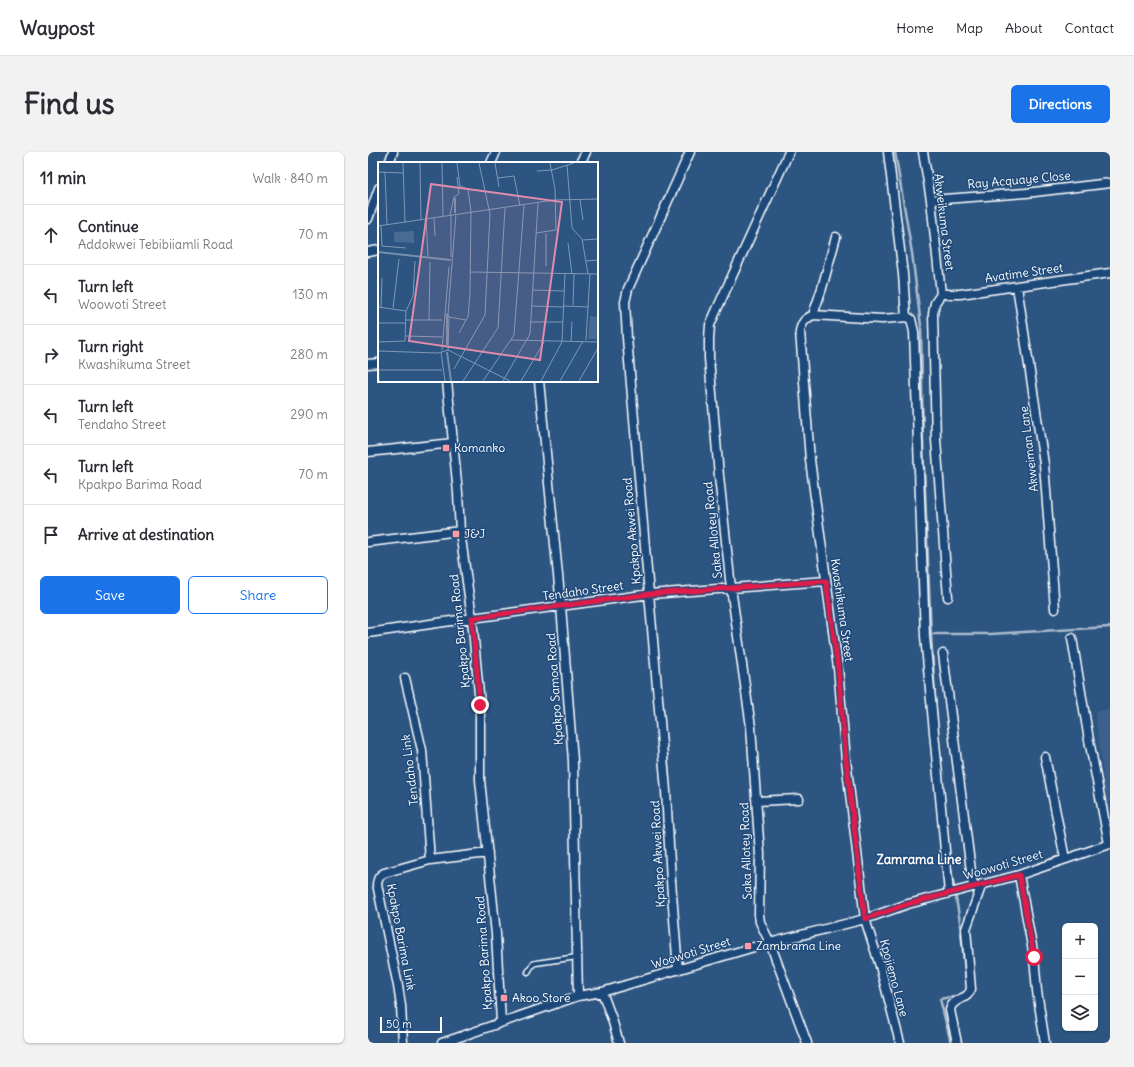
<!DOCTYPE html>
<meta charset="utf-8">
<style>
:root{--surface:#fff;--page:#f2f2f3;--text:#2b2b33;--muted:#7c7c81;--line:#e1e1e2;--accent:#1a73e8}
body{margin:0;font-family:Delius,sans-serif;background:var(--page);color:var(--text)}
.controls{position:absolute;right:12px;bottom:12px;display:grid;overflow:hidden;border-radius:6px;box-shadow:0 1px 3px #0004}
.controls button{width:36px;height:36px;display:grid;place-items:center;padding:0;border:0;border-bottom:1px solid var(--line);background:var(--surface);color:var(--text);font:20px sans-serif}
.scale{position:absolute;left:12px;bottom:10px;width:62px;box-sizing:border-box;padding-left:4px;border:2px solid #fff;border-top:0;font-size:11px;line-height:14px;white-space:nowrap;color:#fff;-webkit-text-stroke:3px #1f4a7a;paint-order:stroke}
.stop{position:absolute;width:12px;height:12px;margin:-9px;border:3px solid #e11d48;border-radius:50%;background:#fff}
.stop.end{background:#e11d48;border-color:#fff;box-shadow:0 1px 4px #0008}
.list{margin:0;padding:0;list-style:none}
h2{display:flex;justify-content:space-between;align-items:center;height:52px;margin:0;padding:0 16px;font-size:17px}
h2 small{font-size:13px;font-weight:400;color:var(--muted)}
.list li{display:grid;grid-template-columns:26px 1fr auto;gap:12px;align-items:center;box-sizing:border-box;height:60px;padding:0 16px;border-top:1px solid var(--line)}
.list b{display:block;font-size:15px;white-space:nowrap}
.list p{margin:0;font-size:13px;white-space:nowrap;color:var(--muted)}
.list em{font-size:13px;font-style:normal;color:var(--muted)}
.actions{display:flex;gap:8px;padding:12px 16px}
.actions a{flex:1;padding:9px 0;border:1px solid var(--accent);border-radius:6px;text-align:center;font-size:14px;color:var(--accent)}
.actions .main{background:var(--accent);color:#fff}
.icon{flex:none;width:22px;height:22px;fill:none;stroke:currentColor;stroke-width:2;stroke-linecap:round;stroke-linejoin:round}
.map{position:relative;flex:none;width:742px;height:891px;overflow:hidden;border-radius:6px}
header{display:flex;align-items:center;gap:24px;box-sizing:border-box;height:56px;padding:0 20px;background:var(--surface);border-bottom:1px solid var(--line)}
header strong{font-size:19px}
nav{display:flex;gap:22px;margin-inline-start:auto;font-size:14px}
.intro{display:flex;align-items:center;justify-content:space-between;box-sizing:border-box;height:96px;padding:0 24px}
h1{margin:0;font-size:28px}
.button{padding:10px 18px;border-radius:6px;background:var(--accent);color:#fff;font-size:14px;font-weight:700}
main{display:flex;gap:24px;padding:0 24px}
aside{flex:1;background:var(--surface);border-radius:6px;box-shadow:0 1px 3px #0004}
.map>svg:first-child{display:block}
.built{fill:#3b618b}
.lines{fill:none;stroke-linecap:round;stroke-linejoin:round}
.stream{stroke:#acbcce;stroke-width:2.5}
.service-casing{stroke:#fff;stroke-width:7}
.minor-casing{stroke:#fff;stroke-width:11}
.service{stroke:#1f4a7a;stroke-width:4}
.minor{stroke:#1f4a7a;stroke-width:8}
.route{stroke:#e11d48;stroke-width:5}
.poi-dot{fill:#ff9aa2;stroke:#1f4a7a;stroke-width:1.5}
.labels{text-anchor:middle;stroke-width:3;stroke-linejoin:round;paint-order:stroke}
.street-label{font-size:12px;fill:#fff;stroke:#1f4a7a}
.poi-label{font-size:12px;fill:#fff;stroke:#1f4a7a;text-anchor:start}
.neighbourhood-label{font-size:13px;font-weight:bold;fill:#fff;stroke:#1f4a7a}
.inset-river{fill:none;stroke:#748fad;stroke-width:2}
.inset-road{fill:none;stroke:#8099b4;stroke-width:1}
.view{fill:#e08cad;fill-opacity:0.15;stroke:#e08cad;stroke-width:2}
.inset-edge{fill:none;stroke:#fff;stroke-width:2}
</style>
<header>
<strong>Waypost</strong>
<nav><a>Home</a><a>Map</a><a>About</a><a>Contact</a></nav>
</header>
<div class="intro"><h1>Find us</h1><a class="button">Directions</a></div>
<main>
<aside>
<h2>11 min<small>Walk · 840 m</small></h2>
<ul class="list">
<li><svg class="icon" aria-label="ahead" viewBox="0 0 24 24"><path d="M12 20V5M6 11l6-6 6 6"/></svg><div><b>Continue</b><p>Addokwei Tebibiiamli Road</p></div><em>70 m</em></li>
<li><svg class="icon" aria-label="left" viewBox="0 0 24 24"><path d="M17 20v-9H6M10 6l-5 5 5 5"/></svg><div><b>Turn left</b><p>Woowoti Street</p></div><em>130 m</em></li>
<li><svg class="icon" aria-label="right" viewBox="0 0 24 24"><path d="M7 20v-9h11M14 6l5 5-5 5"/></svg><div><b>Turn right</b><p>Kwashikuma Street</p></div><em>280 m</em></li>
<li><svg class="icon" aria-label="left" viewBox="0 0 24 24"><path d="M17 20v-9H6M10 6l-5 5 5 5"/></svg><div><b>Turn left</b><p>Tendaho Street</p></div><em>290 m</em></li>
<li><svg class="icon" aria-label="left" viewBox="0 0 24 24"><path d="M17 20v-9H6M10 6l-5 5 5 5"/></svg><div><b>Turn left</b><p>Kpakpo Barima Road</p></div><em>70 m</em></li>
<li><svg class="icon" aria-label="arrive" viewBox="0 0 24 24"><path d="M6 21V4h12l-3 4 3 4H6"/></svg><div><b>Arrive at destination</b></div></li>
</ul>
<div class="actions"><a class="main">Save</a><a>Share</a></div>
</aside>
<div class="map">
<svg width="742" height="891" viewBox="0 0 742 891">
<rect width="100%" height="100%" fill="#2c5582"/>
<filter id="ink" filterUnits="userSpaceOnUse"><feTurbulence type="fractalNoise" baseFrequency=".025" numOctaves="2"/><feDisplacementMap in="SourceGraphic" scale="8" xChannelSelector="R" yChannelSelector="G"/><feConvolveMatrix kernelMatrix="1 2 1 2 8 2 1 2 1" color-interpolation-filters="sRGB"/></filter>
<g filter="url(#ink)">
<path class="built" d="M742,557v121l-15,-118z"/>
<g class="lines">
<path class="stream" d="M527,0l17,101 9,73 2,116 8,192 6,93
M563,482h60l119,-7
M573,616l8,84
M582,711l10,59 6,59
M583,891l-11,-44 21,-4"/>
<g class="service-casing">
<path id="service" d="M160,820l5,-8 3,-1 41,-6"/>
</g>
<g class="minor-casing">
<path id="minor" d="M421,0l-72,157 -7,16 -1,14v19l10,118 12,112 20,139 9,127 -1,61 1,7 10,21 37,100
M520,0l15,122 3,43
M555,0l8,48 10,94
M21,11l4,-11
M123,11l5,-11
M212,11l6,-11
M563,48l95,-7 84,-10
M0,67l11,-31
M0,100l11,-2
M649,134l27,178 11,145
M573,142l-6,9 -2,11 3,126 12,157
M573,142h19l150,-21
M445,163l9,-27 14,-51
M0,212l11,-1
M79,229l11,112 2,38 12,87 8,87v75l16,154 5,88
M171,229l22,225 12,155 5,235
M0,300l85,-9
M0,390l92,-11
M0,481l104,-15 178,-24 176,-13
M704,486l17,102 20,104
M575,502l30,232
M37,526l17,72 8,110
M677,605l20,102
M389,649l42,-2
M651,723l15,82 3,34 8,52
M310,818l-7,-89 -5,-90 -39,-453 -2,-36 3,-13 62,-137
M234,840l10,27 7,24
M35,891l-2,-37 -3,-20 -21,-102c1,-6 2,-8 7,-11l46,-13 58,-7
M74,891l136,-47 24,-4 24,-7 128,-38 111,-28 43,-15 111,-29 91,-31
M532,891l-20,-77 -15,-47 -19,-159 -8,-92 -28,-208 -10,-129c2,-9 5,-12 13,-16l69,4 26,-2 3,2 3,13 11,304 24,257
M589,891l-7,-33c1,-2 1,-5 3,-6 6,-7 15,-5 18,-15l-5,-60 16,-45"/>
</g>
<use href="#service" class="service"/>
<use href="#minor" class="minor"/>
</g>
</g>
<g class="lines" filter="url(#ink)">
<path class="route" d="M112,553l-8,-87 178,-24 176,-13 12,87 8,92 19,159 43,-15 111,-29 15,82"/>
</g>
<g class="poi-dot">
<rect x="74" y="292" width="8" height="8" rx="2"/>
<rect x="84" y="378" width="8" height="8" rx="2"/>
<rect x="376" y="790" width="8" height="8" rx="2"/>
<rect x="132" y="842" width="8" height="8" rx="2"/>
</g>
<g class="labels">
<g class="street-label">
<text transform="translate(651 28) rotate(-5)" y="4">Ray Acquaye Close</text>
<text transform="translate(576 70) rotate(83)" y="4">Akweikuma Street</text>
<text transform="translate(656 121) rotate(-8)" y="4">Avatime Street</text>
<text transform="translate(661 297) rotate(-97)" y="4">Akweiman Lane</text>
<text transform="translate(345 378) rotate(-96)" y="4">Saka Allotey Road</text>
<text transform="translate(264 379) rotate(-95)" y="4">Kpakpo Akwei Road</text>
<text transform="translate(215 439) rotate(-8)" y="4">Tendaho Street</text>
<text transform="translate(474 458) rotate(82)" y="4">Kwashikuma Street</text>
<text transform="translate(92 479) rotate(-96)" y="4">Kpakpo Barima Road</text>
<text transform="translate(187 537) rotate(-94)" y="4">Kpakpo Samoa Road</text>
<text transform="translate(42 618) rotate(-97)" y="4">Tendaho Link</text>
<text transform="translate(378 699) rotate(-92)" y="4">Saka Allotey Road</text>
<text transform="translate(290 702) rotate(-93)" y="4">Kpakpo Akwei Road</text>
<text transform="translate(635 713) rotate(-16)" y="4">Woowoti Street</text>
<text transform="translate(33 785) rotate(79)" y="4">Kpakpo Barima Link</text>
<text transform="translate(116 801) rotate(-94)" y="4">Kpakpo Barima Road</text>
<text transform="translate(323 801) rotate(-17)" y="4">Woowoti Street</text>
<text transform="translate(526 826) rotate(75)" y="4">Kpojiemo Lane</text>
</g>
<g class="poi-label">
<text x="86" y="300">Komanko</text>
<text x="96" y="386">J&amp;J</text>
<text x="388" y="798">Zambrama Line</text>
<text x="144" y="850">Akoo Store</text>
</g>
<g class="neighbourhood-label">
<text x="551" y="712">Zamrama Line</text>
</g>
</g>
<g transform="translate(10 10)">
<rect width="220" height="220" fill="#2c5582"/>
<path d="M36,69v12l-20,-1v-10zM212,154l8,1v22h-10z" fill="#486b92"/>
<path class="inset-river" d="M77,51v-15M0,90l73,8M69,152v31M69,190l4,29"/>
<path class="inset-road" d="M25,1l2,60M42,1l1,57M64,1l1,53M117,1l4,24M189,3l5,63 10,11 6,35M159,9l15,-1 22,-7M0,10l25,1M7,10l2,53M120,16l16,-2 6,30M202,38l3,20M78,52l-8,100 1,3 17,3 2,-3 2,-23 1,-82 -3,-23 -8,-3 -3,-23M72,53l4,-18 5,-3 -2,-17M56,56l1,18M48,57l2,37M0,64l176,-26 44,-1M3,64l1,20 24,2M158,71l20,-3 -1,-41 -5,-26M205,78l15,-1M190,81l4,31M73,95v-42M208,99l12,-1M168,104v-33M92,110l128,2M155,128l31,1M195,143l1,-31M154,144l31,1M185,144l26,1M0,145l28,4M3,145l1,-29M15,146l6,-49M28,149l7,-15 2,-35M28,158h36M51,158l1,-58M153,160h32M0,161h28M81,171l7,-13M28,174l36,1M133,178l87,2M208,178l4,-66M193,179l1,-19M0,180l27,-1 1,-30M0,188l1,31M64,188l7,-83M0,189l60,2 10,-3 62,31M70,189l1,-34M63,190l4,29M76,207l31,-54 5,-101 -11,-51M1,208h63M85,219l35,-53 7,-120M105,219l31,-46 10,-130M125,219l27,-47 8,-131M143,219l23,-39M163,219l21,-39 3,-68M182,219l23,-40M201,219l19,-33"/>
<path class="view" d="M53,22l131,18 -22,158 -131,-19z"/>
<rect width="220" height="220" class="inset-edge"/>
</g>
</svg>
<div class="controls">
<button>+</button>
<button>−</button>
<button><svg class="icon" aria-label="layers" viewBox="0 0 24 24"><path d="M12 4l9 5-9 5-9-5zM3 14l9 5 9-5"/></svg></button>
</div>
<div class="scale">50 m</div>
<div class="stop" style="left:666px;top:805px"></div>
<div class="stop end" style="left:112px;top:553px"></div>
</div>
</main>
